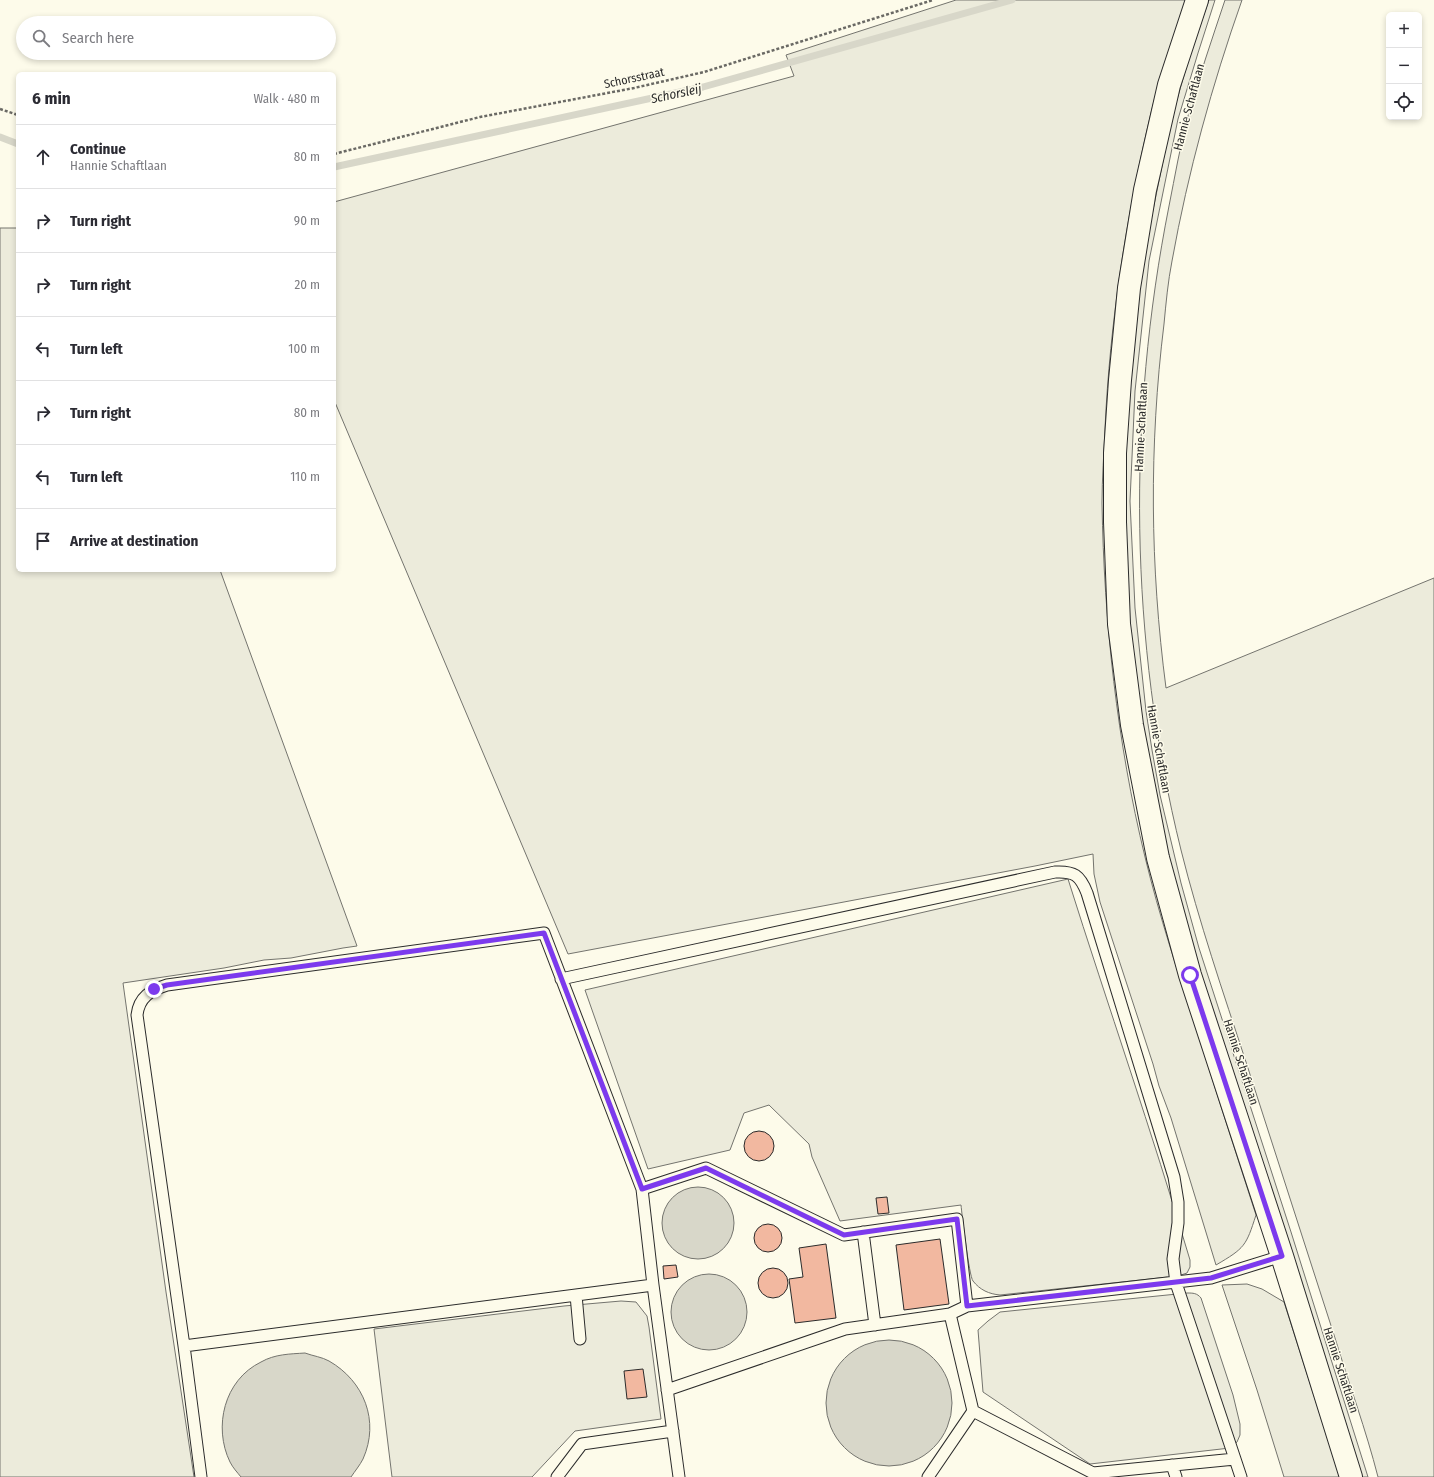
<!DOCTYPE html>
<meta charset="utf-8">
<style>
:root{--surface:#fff;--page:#f2f2f3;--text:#2b2b33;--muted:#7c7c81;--line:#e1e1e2}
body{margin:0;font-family:"Fira Sans Condensed",sans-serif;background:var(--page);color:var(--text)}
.controls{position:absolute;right:12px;top:12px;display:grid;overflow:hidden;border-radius:6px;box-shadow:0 2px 6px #0003}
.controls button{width:36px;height:36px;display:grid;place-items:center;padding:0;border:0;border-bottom:1px solid var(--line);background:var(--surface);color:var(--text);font:20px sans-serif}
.stop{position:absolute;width:12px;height:12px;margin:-9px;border:3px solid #7c3aed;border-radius:50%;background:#fff}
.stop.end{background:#7c3aed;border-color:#fff;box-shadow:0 1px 4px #0008}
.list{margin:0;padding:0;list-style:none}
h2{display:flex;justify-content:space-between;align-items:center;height:52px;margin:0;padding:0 16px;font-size:17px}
h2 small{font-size:13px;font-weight:400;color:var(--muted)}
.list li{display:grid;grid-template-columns:26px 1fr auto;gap:12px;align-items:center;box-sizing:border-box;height:64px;padding:0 16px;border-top:1px solid var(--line)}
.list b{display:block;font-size:15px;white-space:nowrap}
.list p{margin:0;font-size:13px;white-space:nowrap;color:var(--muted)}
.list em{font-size:13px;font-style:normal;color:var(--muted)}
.icon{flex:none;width:22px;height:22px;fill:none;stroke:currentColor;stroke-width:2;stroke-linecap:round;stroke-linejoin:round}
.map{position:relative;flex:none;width:1434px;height:1477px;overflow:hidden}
.search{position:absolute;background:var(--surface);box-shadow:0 2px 6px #0003;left:16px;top:16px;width:320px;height:44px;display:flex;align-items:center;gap:10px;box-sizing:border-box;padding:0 14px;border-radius:22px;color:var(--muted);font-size:15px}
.panel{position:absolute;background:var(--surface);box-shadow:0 2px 6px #0003;left:16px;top:72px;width:320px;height:500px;border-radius:6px}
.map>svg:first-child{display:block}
.green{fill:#ecebdb;stroke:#74746e}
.water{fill:#d8d7c9;stroke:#74746e}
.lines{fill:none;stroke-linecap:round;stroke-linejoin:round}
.stream{stroke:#d8d7c9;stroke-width:7}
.building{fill:#f2b8a0;stroke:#2b2b2b}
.lane-casing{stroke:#2b2b2b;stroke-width:13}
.secondary-casing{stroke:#2b2b2b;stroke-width:24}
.path{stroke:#6a6964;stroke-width:2.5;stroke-dasharray:3 2;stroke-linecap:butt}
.lane{stroke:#fdfbea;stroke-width:11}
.secondary{stroke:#fdfbea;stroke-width:22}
.route{stroke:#7c3aed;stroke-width:5}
.labels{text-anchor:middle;stroke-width:3;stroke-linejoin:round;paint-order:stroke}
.street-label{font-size:12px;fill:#2b2b2b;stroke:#fdfbea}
.water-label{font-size:13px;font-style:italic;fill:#2b2b2b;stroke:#fdfbea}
</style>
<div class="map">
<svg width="1434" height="1477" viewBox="0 0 1434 1477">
<rect width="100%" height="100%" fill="#fdfbea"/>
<path class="green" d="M956,0h230c-12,37 -26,75 -35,113 -25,104 -41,209 -46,315 -1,25 -3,50 -3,75 2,119 15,239 43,354 14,58 33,116 52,173 19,62 39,123 59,185 -10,31 -11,33 -40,50l-45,-147 -12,-32 -6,-22 -53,-162 -6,-28 -1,-20 -58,12 -467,88 -234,-554v-198l460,-126 -8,-21z
M1209,0h6l-17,53 -20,66 -29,142 -14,130 -5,110 5,107 11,103 6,39 8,45 21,88 18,65 92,284 77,245h-7l-168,-527 -28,-98 -20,-101 -17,-142 -5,-108 5,-110 15,-132 29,-142 19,-66z
M1225,0h17c-30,85 -54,172 -70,261 -4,20 -6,42 -8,63 -15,122 -14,242 2,364l268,-110v899h-56c-12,-47 -29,-93 -43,-139 -30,-92 -59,-184 -89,-276 -23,-70 -47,-140 -65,-212 -52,-210 -54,-432 -12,-644 6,-30 11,-60 19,-90 11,-39 24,-77 37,-116z
M0,228h18v342h202l137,376 -14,2 -52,10 -27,2 -40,8 -101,15 43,309 28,185h-194z
M1068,879c40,127 84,253 122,381v7l-3,6 -9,3 -178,19c-11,-1 -20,-5 -27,-14 -4,-5 -11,-66 -12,-76l-121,16 -28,-64 -3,-13 -40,-39 -25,8 -14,37 -82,19 -63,-179z
M1247,1284l15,5 22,13 56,175h-56l-27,-87 -35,-105z
M1187,1293c6,0 10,0 14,5l32,97 7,29v11l-3,7 -7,6 -140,16 -107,-72 -5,-62 10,-9 12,-9z
M621,1301l15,1 11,14 2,11 12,92 -86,12 -43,46h-140l-18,-148 190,-23z"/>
<path class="water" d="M662 1223a36 36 0 1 1 72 0a36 36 0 1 1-72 0Z
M671 1312a38 38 0 1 1 76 0a38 38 0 1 1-76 0Z
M826 1403a63 63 0 1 1 126 0a63 63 0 1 1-126 0Z
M305,1353c8,3 17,4 24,8 35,20 51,60 34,98 -3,6 -8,12 -12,18h-110c-4,-5 -8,-9 -11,-15 -17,-35 -6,-82 31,-100 14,-8 29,-8 44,-9z"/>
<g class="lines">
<path class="stream" d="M0,137l18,7
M334,167l369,-80 309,-87"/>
</g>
<path class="building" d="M744 1146a15 15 0 1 1 30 0a15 15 0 1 1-30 0Z
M887,1197l2,16 -11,1 -2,-16z
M754 1238a14 14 0 1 1 28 0a14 14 0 1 1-28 0Z
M940,1239l9,65 -45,6 -8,-65z
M826,1244l10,74 -41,5 -6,-44 14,-2 -4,-29z
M676,1265l2,12 -14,2 -1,-13z
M758 1283a15 15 0 1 1 30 0a15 15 0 1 1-30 0Z
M643,1369l4,28 -20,2 -3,-28z"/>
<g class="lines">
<g class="lane-casing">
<path id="lane" d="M561,979l494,-107c19,-1 25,3 32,21l87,284 4,25v21l-5,36 3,24 59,176 -142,14 -120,-62
M642,1189l64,-21 138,67 113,-16 10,87 244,-28 71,-22
M863,1232l12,93
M576,1295l4,44
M184,1346l469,-61
M667,1390l178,-61 105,-15 17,-8
M1235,1459l6,18
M1172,1465l4,12
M201,1477l-17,-131 -47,-331c2,-18 14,-25 30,-30l377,-52 98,256 11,96 26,192
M557,1477l25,-33 91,-13
M928,1477l45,-66 -23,-97"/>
</g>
<g class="secondary-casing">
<path id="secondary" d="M1197,0l-28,85 -24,105 -16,98 -9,92 -5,73v69l4,102 13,101 26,133 32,117 92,281 69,221"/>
</g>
<path class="path" d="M0,109l18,6
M334,154l146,-37 154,-29 70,-16 229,-72"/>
<use href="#lane" class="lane"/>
<use href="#secondary" class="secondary"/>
</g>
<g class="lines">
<path class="route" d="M154,989l13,-4 377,-52 98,256 64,-21 138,67 113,-16 10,87 244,-28 71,-22 -92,-281"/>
</g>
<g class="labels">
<g class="street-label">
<text transform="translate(634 78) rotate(-12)" y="4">Schorsstraat</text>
<text transform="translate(1189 107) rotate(-75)" y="4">Hannie Schaftlaan</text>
<text transform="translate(1141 427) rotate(-87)" y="4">Hannie Schaftlaan</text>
<text transform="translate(1159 749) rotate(80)" y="4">Hannie Schaftlaan</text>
<text transform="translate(1241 1062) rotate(72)" y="4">Hannie Schaftlaan</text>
<text transform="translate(1341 1370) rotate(72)" y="4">Hannie Schaftlaan</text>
</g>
<g class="water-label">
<text transform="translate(676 93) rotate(-12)" y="5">Schorsleij</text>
</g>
</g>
</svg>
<div class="controls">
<button>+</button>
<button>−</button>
<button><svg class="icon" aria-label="locate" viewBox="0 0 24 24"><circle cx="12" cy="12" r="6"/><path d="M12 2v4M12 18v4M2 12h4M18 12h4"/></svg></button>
</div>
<div class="stop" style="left:1190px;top:975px"></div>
<div class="stop end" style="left:154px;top:989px"></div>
<div class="search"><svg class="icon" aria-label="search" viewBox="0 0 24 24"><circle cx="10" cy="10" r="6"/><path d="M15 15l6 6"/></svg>Search here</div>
<section class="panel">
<h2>6 min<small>Walk · 480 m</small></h2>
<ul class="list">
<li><svg class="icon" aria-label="ahead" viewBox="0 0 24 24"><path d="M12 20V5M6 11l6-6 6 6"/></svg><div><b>Continue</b><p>Hannie Schaftlaan</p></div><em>80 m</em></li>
<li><svg class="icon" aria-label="right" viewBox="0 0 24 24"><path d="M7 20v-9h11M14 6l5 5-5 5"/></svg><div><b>Turn right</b></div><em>90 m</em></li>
<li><svg class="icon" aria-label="right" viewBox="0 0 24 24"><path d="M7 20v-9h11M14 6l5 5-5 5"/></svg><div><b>Turn right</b></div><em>20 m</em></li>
<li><svg class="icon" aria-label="left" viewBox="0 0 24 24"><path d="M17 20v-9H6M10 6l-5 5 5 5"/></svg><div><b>Turn left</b></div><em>100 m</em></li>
<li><svg class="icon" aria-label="right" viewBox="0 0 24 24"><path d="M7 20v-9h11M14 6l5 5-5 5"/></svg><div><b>Turn right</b></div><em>80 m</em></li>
<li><svg class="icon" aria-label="left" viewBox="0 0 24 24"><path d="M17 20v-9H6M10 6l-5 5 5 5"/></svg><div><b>Turn left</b></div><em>110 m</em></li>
<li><svg class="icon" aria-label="arrive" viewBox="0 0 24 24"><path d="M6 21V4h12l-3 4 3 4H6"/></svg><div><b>Arrive at destination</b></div></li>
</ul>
</section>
</div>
